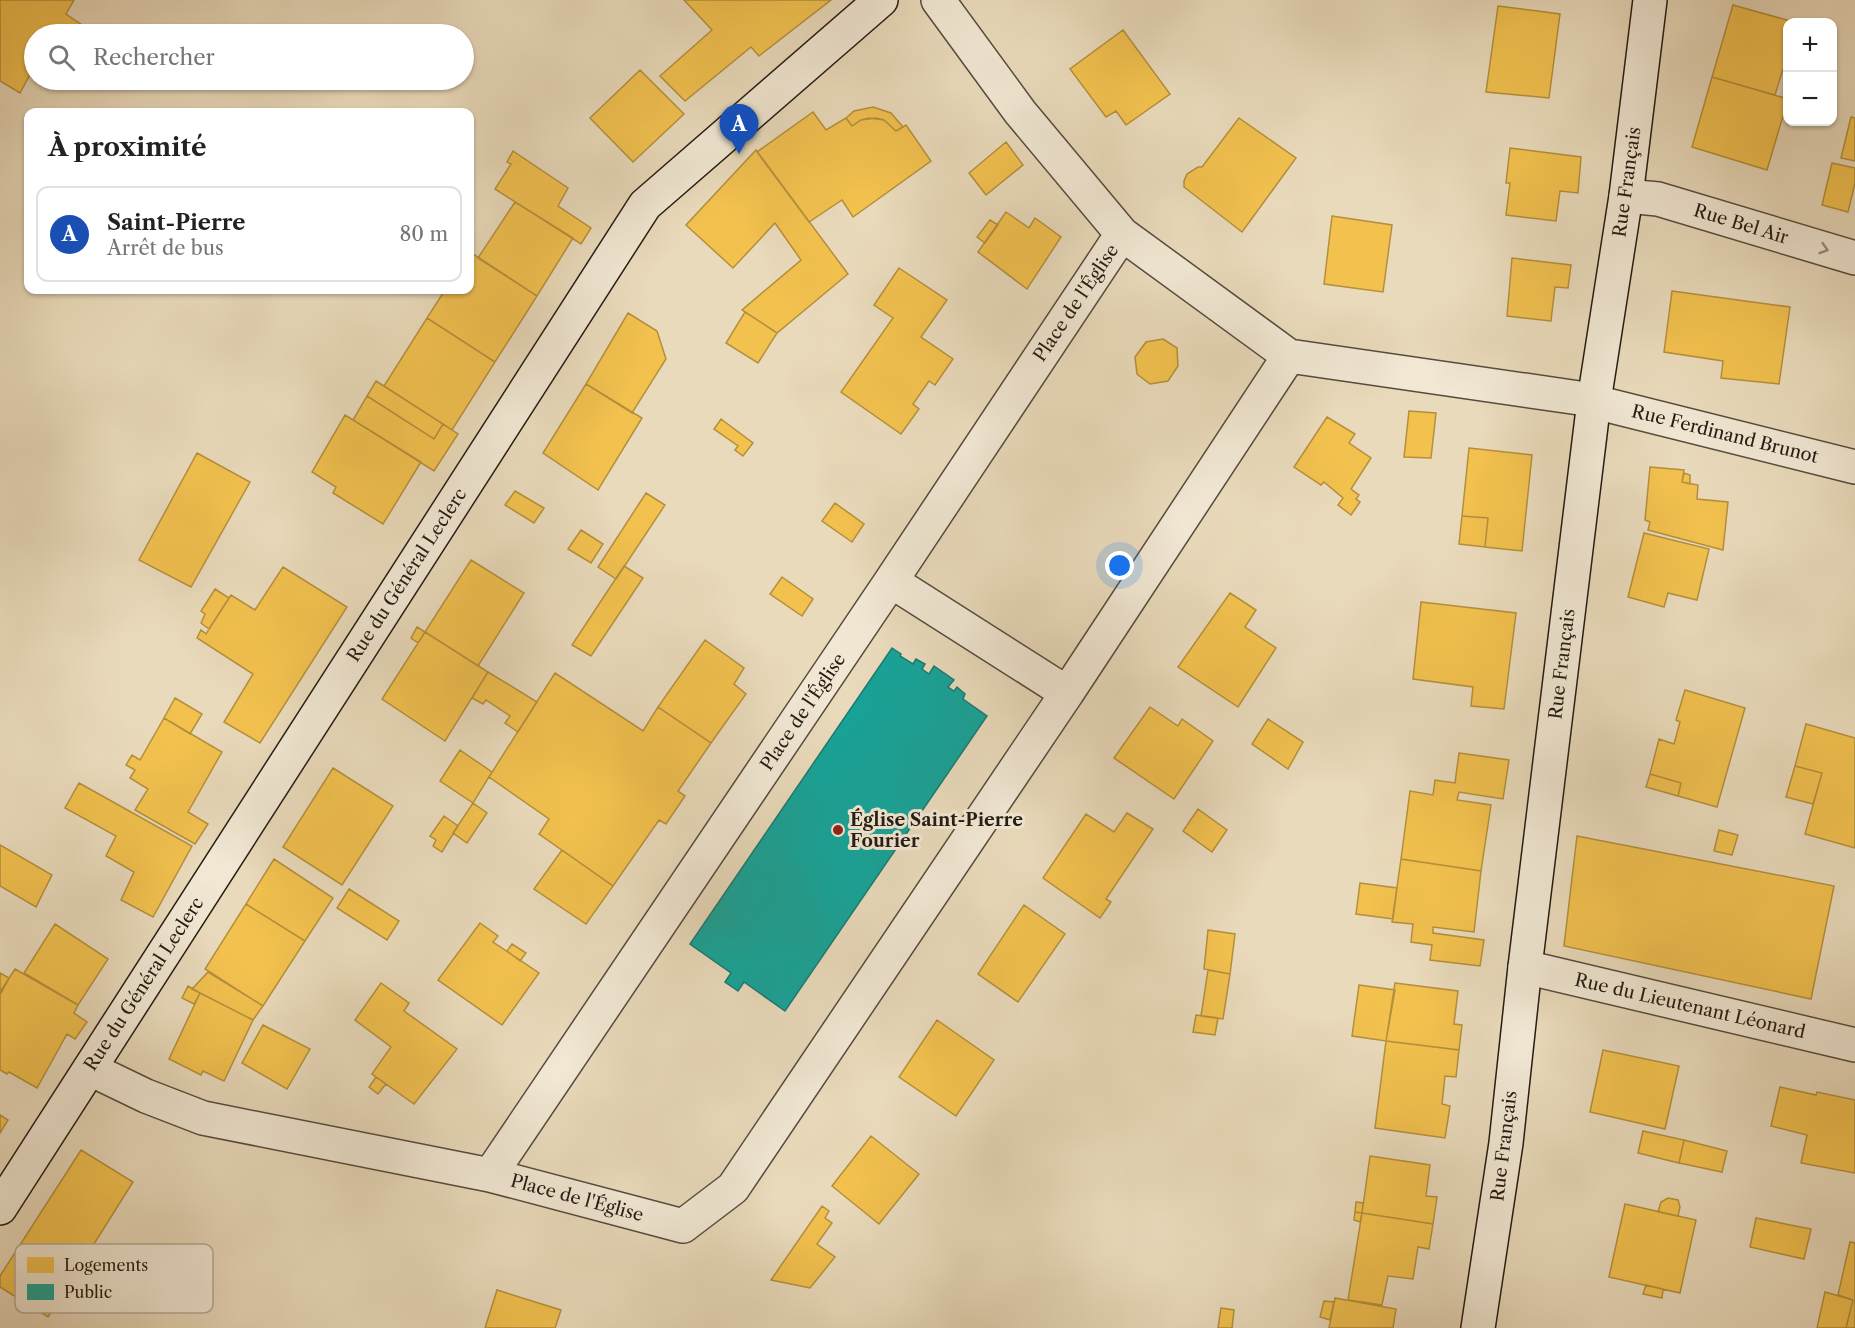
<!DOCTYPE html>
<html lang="fr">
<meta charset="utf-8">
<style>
:root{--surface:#fff;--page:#f6f6f6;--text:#222;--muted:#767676;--line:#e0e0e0;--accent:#8f2418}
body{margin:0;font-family:"Libre Caslon Text",serif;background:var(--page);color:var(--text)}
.controls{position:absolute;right:18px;top:18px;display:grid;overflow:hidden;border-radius:12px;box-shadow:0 2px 4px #0004}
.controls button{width:54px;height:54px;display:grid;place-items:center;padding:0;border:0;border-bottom:2px solid var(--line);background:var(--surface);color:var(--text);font:30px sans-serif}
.you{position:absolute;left:1120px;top:566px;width:21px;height:21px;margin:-15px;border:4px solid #fff;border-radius:50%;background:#1a73e8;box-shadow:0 0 0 9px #1a73e833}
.badge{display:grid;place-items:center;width:39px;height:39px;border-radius:50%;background:var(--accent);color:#fff;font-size:20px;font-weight:700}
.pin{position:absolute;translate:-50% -50px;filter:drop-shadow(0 2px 3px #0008)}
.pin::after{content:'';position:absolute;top:32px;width:21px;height:18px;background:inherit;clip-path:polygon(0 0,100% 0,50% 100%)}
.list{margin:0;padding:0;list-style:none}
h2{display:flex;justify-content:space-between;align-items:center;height:78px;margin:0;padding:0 24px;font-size:26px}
h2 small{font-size:20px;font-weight:400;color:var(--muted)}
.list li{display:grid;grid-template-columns:39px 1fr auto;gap:18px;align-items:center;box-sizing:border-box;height:96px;margin:0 12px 12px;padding:0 12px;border:2px solid var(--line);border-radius:12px}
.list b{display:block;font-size:22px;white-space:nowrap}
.list p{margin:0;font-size:20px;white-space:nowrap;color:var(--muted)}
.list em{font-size:20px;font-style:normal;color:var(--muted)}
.icon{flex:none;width:33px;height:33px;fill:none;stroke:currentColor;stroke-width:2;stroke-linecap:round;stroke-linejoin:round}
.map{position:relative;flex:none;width:1855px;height:1328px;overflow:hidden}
.search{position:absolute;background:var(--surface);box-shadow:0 2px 4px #0004;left:24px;top:24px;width:450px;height:66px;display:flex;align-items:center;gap:15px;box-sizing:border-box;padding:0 21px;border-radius:33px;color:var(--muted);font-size:22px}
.panel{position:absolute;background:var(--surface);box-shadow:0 2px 4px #0004;left:24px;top:108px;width:450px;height:186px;border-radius:12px}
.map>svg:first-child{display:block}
.homes{fill:#f2c14e;stroke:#b48f3c;stroke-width:1.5}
.public{fill:#17a398;stroke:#1b7a70;stroke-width:1.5}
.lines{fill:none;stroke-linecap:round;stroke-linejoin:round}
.street-casing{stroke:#554b3d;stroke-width:36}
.secondary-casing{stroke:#241b13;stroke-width:36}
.street{stroke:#f1e7d3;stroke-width:33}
.secondary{stroke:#f1e7d3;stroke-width:33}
.oneway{stroke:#958b7d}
.poi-dot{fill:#8f2418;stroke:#f1e7d3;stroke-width:2}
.labels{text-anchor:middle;stroke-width:6;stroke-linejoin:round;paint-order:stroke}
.street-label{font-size:18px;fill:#241b13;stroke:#f1e7d3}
.poi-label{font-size:18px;font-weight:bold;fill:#241b13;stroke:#f1e7d3;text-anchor:start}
.key{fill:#f1e7d3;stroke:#b4aa99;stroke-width:1.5}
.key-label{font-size:16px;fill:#241b13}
</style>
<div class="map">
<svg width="1855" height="1328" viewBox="0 0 1855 1328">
<rect width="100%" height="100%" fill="#e9dabb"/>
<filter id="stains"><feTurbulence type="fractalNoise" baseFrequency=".00333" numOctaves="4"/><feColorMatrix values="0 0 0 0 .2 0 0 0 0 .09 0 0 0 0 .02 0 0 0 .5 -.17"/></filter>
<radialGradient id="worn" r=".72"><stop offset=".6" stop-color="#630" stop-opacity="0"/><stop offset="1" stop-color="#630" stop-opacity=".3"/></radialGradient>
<path class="homes" d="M0,0h74l-8,14 19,13 -4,7h-47v33l-14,26 -20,-12z
M684,0h147l-72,56 -8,-9 -66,54 -25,-25 52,-46z
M1733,5l61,17h-6v49l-5,-2 -8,26 -63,-18z
M1498,6l62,8 -11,84 -63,-6z
M1123,30l47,64 -44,31 -10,-14 -10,6 -36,-48z
M640,70l44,44 -51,48 -43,-44z
M1712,77l76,22 -21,71 -75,-23z
M873,107l18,6 12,14 -7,4 -12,-11 -8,-2 -15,2 -9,6 -6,-8 8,-7z
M813,112l13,18 20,-12 6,8 9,-6 8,-2 15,2 12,11 10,-6 25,36 -78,56 -11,-17 -33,22 -52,-70z
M1851,117l4,1v43l-14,-3z
M1239,118l57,40 -54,74 -58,-45v-6l3,-7 11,-7h4z
M1006,142l17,23 -37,30 -17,-22z
M1510,148l71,9 -3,36 -18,-2 -4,30 -50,-6 4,-32h-4z
M756,150l92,124 -71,59 -35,-23 59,-50 -26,-37 -42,45 -47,-43z
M513,151l55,37 -10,18 33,22 -10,16 -86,-55 16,-25 -4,-2z
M1832,163l23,5v15l-7,29 -26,-7z
M515,202l58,36 -36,58 -59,-38z
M1006,212l23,16 6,-10 26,19 -34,52 -49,-37z
M1332,216l60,9 -9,67 -59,-8z
M990,220l8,5 -13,18 -8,-6z
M470,252l67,44 -42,66 -68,-44 18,-28h25z
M1512,258l59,7 -3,23 -13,-1 -4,34 -44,-5z
M899,268l48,32 -26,37 32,22 -18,26 -6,-4 -16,23 6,5 -18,25 -60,-42 52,-74 -19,-13z
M1672,291l118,16 -11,77 -58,-6 2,-17 -59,-9z
M745,312l32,21 -19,30 -32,-20z
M628,313l29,18 9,28 -34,54 -46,-29z
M427,318l68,44 -43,68 -68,-44z
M1163,339l14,9 1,18 -10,15 -18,3 -13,-10 -2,-17 11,-15z
M376,381l67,43 -9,15 -67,-43z
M586,384l56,34 -44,72 -55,-37z
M367,396l67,43 9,-15 15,10 -24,37 -81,-51z
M1409,411l27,2 -5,45 -27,-1z
M345,415l76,47 -38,62 -50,-31 3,-6 -24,-15z
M1327,417l28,17 -6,9 22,15 -20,31 8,6 -3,4 4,3 -9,13 -13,-10 5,-7 -19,-16 -3,3 -27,-18z
M721,419l32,24 -10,13 -8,-6 3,-4 -24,-17z
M1469,448l63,7 -10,96 -37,-4 3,-29 -26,-2z
M197,453l53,29 -59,105 -52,-27z
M1650,467l34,3 -2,12 16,3 -1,14 31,3 -5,48 -75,-20 2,-8 -5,-2z
M1684,473l6,2v9l-8,-2z
M515,491l29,17 -10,15 -29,-18z
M646,493l19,12 -49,74 -18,-12z
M835,503l29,21 -12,18 -30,-21z
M1462,516l26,2 -3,29 -26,-3z
M581,530l22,14 -12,19 -23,-14z
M1644,533l65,16 -12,51 -29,-7 -4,14 -36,-10z
M471,560l53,33 -46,73 -53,-34z
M624,566l19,12 -52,78 -19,-11z
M283,567l64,40 -87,136 -36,-21 29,-48 -56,-36 4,-8 5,4 25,-39 24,15z
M782,577l31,22 -11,17 -32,-22z
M215,589l14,9 -20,31 -8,-6 4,-9 -4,-3z
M1230,593l26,17 -11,17 31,21 -38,59 -60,-40z
M1421,602l95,11 -12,96 -33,-3 2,-19 -60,-8z
M417,627l8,5 -7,11 -7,-5z
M425,632l63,40 -43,69 -63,-42z
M705,640l39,28 -10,16 12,10 -35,49 -53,-36z
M488,672l49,30 -19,30 -13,-9 5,-7 -24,-16 -3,4 -11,-6z
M555,673l88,58 15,-24 53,36 -33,48 7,5 -19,28 -7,-4 -46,66 -74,-52 10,-15 -60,-42z
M1685,690l60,18 -28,99 -39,-11 3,-13 -31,-9 9,-35 15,5 6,-22 -4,-2z
M175,698l27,16 -12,20 -26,-16z
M1150,707l28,19 4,-7 31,22 -39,58 -60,-41z
M164,718l58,34 -34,60 20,12 -13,20 -60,-34 13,-21 -18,-11 5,-8 -9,-5 6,-10 8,5z
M1268,719l35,23 -15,27 -36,-25z
M1806,724l49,14v110l-50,-14 17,-61 -27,-7z
M460,750l32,22 -19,31 -33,-22z
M1459,753l50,7 -6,39 -44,-7 -2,8 34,5 -10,66 -80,-12 9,-68 23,4 2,-15 20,3z
M1795,766l27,7 -9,31 -27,-7z
M333,768l60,38 -51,79 -59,-38z
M1650,774l31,9 -3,13 -32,-9z
M79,783l113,63 -39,71 -32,-17 13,-28 -28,-16 10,-20 -51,-28z
M473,803l14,10 -20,30 -14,-10z
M1198,809l29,21 -15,22 -29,-21z
M1127,813l26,16 -47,70 5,3 -11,16 -57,-40 43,-64 28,18z
M444,816l14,10 -16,26 -9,-6 3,-6 -6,-4z
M1719,830l19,5 -6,20 -18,-4z
M1577,836l257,50 -23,113 -247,-53z
M0,845l52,30 -16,32 -36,-21z
M562,850l51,36 -27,38 -52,-35z
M274,859l59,39 -28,43 -59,-37z
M1401,859l80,12 -7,61 -41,-5v6l51,7 -4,26 -50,-6 2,-15 -21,-3 2,-18 -21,-2z
M1360,883l37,5 -4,31 -37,-5z
M349,889l50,32 -12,19 -50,-32z
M246,904l59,37 -42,65 -58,-37z
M1024,905l41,29 -47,68 -40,-28z
M480,923l18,13 -5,6 46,31 -37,52 -64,-45z
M55,924l53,35 -30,46 -54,-32z
M1208,930l27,4 -5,40 -26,-5z
M512,944l14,9 -6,8 -13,-10z
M15,969l63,36 -4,8 13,9 -12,17 -8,-5 -30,54 -28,-16 -2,2 -7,-4v-78z
M1208,970l22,4 -7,45 -22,-3z
M208,972l55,34 -10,14 -61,-31z
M0,973l9,5 -8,15 -1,-1z
M381,983l28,20 -5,8 53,38 -43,55 -42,-30 19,-27 -36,-27z
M1395,983l63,8 -4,33 8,1 -3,25 -73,-9z
M1359,985l36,5 -9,51 -34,-5z
M188,986l12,7 -6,11 -12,-6z
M200,993l53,27 -29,61 -21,-10 -2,4 -32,-16z
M1196,1015l22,3 -3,17 -22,-3z
M937,1020l57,40 -38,56 -57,-39z
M263,1025l47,24 -23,40 -45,-26z
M1386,1041l73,9 -3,27 -11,-1 -3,28 8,2 -5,32 -70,-10z
M1603,1050l76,16 -14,63 -75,-17z
M376,1077l10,7 -8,10 -9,-7z
M1780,1087l36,8 1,-3 38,8v73l-54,-10 6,-28 -36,-9z
M0,1115l8,5 -8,13z
M1643,1131l41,9 -5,23 -41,-10z
M871,1136l48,38 -40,50 -47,-38z
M1684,1140l43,11 -5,21 -43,-9z
M81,1150l52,32 -85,135 -48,-30v-11z
M1370,1156l60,9 -4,31 11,1 -4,27 -71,-11z
M1668,1198l10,2 2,7 -2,9 -20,-4 3,-10z
M1356,1202l7,1 -1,10 -7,-1z
M1625,1204l71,16 -16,73 -71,-16z
M822,1206l7,5 -4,7 7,5 -15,21 18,13 -25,31 -39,-8z
M1355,1212l7,1 -2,9 -6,-2z
M1362,1213l71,11 -4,25 -11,-2 -5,32 -25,-3 -6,29 -34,-5z
M1756,1218l55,11 -7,30 -54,-12z
M1850,1242l5,1v85h-9l7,-28 -15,-5z
M1646,1285l17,4 -1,9 -19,-4z
M497,1290l64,20 -6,18h-70z
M1825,1292l28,8 -7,28h-29z
M1335,1298l61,11 -3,19h-64z
M1324,1301l10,1 -4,18 -10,-3z
M1221,1308l13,2 -2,18h-14z"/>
<path class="public" d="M892,648l9,6 -1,2 13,8 3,-5 9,5 -3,5 7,5 5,-8 20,14 -6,7 6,4 3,-4 8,7 -2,5 24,17 -202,295 -41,-29 -6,9 -13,-9 6,-9 -41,-29z"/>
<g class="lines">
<g class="street-casing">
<path id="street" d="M938,0l82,112 102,122 167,122 290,42 276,69
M1626,196l32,3 197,59
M1122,234l-231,347 176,112 222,-337
M891,581l-401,594 193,51 50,-38 334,-495
M1525,967l330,78
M90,1069l56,27 57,22 287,57"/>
</g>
<g class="secondary-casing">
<path id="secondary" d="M0,1208l645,-1003 236,-205
M1478,1328l28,-185 19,-176 69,-566 32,-205 24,-196"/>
</g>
<use href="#street" class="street"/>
<use href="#secondary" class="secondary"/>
</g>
<defs><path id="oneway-chevron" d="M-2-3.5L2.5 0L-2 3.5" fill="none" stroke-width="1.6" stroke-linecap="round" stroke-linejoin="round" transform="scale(1.5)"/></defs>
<use class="oneway" href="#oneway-chevron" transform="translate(1824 249) rotate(17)"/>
<circle class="poi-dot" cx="838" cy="830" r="6"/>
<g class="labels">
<g class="street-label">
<text transform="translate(1627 182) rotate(-82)" y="6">Rue Français</text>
<text transform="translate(1741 224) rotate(17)" y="6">Rue Bel Air</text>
<text transform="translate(1076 303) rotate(-56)" y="6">Place de l'Église</text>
<text transform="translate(1725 434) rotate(14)" y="6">Rue Ferdinand Brunot</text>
<text transform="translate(407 575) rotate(-57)" y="6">Rue du Général Leclerc</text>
<text transform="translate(1562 664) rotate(-83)" y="6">Rue Français</text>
<text transform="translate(803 712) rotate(-56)" y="6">Place de l'Église</text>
<text transform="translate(144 984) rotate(-57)" y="6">Rue du Général Leclerc</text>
<text transform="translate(1690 1006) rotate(13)" y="6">Rue du Lieutenant Léonard</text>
<text transform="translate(1504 1146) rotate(-83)" y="6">Rue Français</text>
<text transform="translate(577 1198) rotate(15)" y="6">Place de l'Église</text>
</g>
<g class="poi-label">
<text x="850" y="826">Église Saint-Pierre<tspan x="850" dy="21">Fourier</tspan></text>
</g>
</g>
<rect x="15" y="1244" width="198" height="69" rx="9" class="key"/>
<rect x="27" y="1257" width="27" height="16" fill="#f2c14e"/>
<rect x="27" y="1284" width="27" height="16" fill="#17a398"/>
<g class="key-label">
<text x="64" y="1271">Logements</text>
<text x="64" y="1298">Public</text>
</g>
<rect width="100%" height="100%" filter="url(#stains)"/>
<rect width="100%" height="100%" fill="url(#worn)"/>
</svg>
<div class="controls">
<button>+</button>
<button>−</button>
</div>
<div class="you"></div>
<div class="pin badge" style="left:739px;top:154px;background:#1a4fb4">A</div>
<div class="search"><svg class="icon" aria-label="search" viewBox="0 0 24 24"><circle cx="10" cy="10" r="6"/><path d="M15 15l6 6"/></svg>Rechercher</div>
<section class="panel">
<h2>À proximité<small></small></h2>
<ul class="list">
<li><span class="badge" style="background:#1a4fb4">A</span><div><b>Saint-Pierre</b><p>Arrêt de bus</p></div><em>80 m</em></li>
</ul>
</section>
</div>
